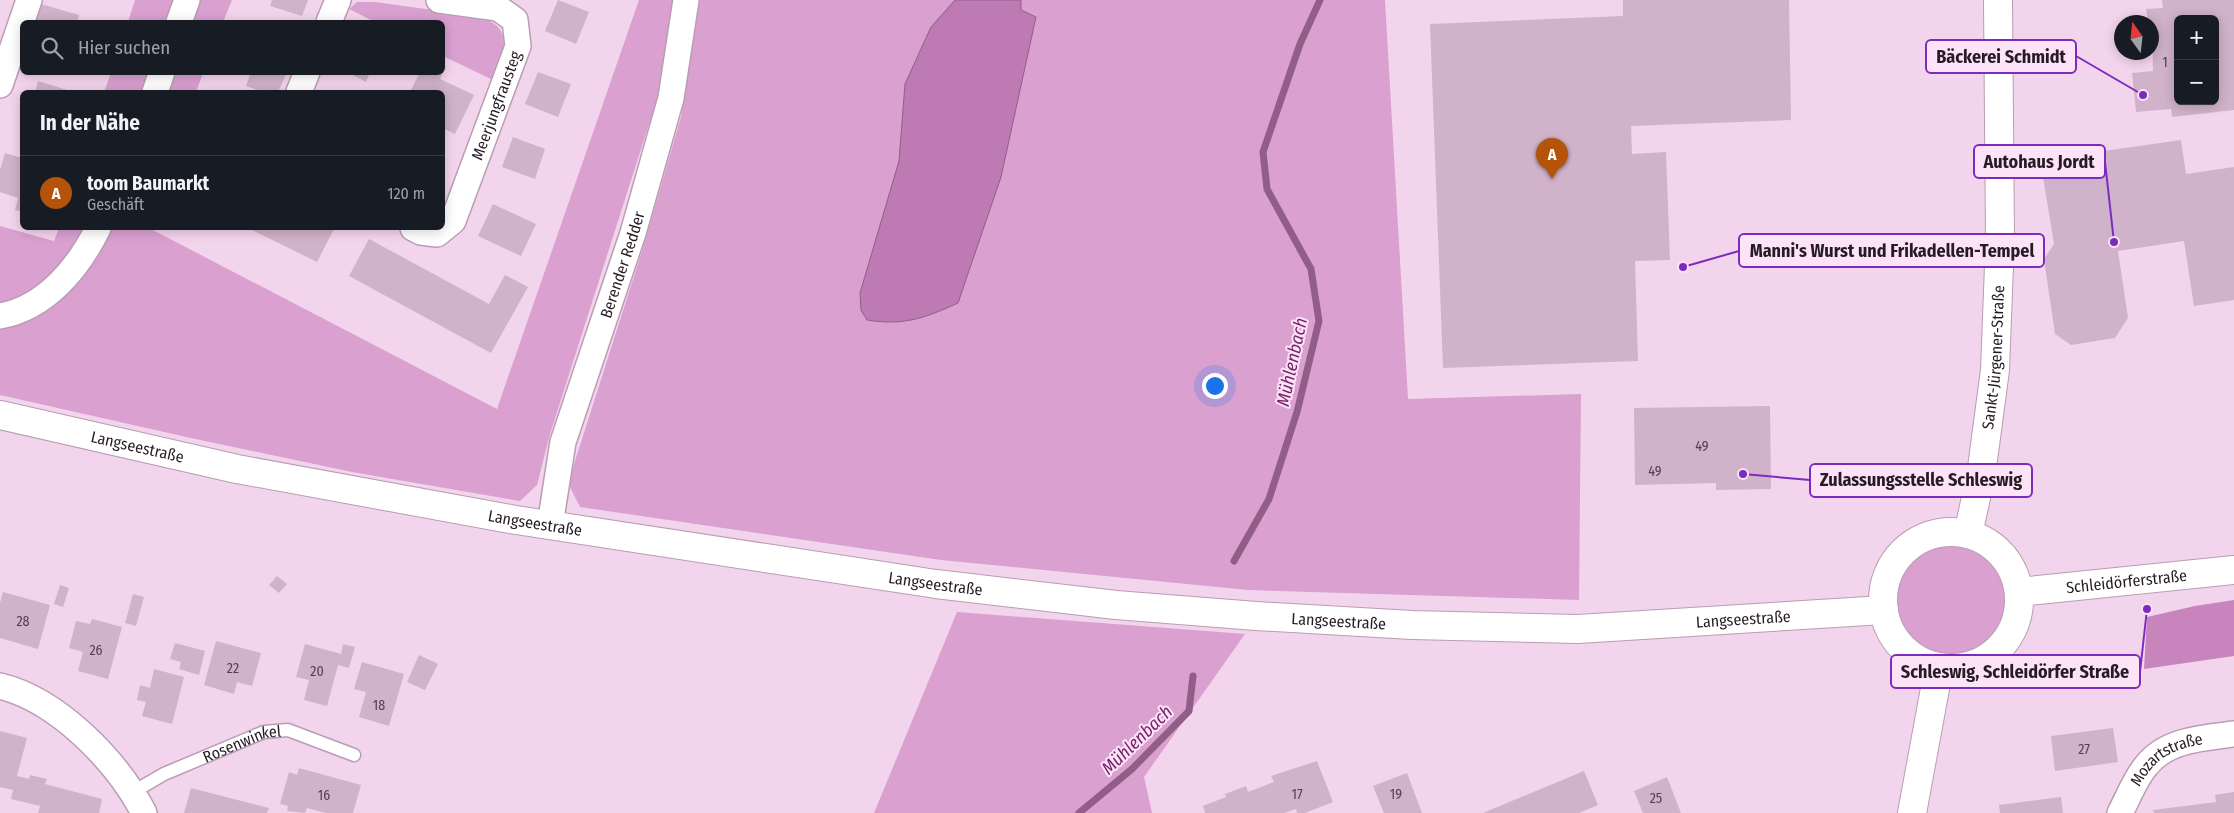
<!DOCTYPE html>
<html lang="de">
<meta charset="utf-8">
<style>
:root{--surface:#171b24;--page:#20242c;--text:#f1f3f6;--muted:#9ea1a6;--line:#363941;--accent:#b45309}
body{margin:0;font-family:"Fira Sans Condensed",sans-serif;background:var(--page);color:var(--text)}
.controls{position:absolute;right:15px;top:15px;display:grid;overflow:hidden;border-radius:8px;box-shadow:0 2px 12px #0003}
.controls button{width:45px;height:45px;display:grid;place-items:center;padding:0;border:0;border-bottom:1px solid var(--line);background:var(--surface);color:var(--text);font:25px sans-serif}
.compass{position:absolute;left:2114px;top:15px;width:45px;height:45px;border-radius:50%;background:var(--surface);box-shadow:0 2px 12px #0003;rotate:345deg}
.you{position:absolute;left:1214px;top:385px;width:18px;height:18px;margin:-12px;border:4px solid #fff;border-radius:50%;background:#1a73e8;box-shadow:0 0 0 8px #1a73e833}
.badge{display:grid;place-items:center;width:32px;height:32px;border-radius:50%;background:var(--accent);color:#fff;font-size:16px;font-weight:700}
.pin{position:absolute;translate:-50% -41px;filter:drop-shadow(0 1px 2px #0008)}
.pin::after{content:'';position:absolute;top:26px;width:18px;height:15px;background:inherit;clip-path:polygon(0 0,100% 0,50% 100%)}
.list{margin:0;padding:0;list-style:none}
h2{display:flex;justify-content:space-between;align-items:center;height:65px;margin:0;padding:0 20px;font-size:21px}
h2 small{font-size:16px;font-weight:400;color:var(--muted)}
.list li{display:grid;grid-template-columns:32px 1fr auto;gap:15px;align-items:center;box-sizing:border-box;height:75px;padding:0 20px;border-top:1px solid var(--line)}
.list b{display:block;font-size:19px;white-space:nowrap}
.list p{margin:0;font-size:16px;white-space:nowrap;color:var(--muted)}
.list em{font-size:16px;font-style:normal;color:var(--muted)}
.icon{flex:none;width:28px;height:28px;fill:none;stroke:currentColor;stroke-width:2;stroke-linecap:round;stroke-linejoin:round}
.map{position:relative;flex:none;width:2234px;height:813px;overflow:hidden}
.search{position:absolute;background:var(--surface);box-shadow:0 2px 12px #0003;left:20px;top:20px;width:425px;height:55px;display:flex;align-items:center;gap:12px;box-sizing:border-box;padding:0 18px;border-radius:8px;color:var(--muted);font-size:19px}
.panel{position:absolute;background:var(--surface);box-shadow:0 2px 12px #0003;left:20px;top:90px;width:425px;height:140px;border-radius:8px}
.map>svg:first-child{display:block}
.green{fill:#d9a0d0}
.forest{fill:#c884bd}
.water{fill:#be7ab3;stroke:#915e88}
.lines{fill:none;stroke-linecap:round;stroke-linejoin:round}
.stream{stroke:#915e88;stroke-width:7}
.building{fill:#d0b2ca;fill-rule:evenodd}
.lane-casing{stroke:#ba9cb4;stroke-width:15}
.street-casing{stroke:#ba9cb4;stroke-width:28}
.secondary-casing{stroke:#ba9cb4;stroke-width:30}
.lane{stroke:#fff;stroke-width:12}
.street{stroke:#fff;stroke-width:25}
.secondary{stroke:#fff;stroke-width:28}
.labels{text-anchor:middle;stroke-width:4;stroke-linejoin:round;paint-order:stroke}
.number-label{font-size:14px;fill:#51424e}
.street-label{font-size:16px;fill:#271c25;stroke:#fde3f7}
.water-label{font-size:18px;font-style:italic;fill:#75246c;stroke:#fde3f7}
.leader{fill:none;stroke:#7b2cbf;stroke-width:2}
.callout-dot{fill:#7b2cbf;stroke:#fde3f7;stroke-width:2}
.callout{fill:#fde3f7;stroke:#7b2cbf;stroke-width:2}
.callout-label{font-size:18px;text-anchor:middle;font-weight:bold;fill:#271c25}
</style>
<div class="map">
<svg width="2234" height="813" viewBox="0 0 2234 813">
<rect width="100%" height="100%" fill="#f3d4ed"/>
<path class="green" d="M135,0h97l-9,22h-95z
M639,0h34l-15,96 -108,338 -13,51 -17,16 -168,-29 -161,-34 -191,-43v-169l54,15 5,-13h90l348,181z
M700,0h685l23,399 173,-5 -2,206 -331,-10 -307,-30 -361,-53 -12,-24 75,-235 38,-131z
M357,2h18l109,15c4,3 10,6 14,10 13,15 1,38 -5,53l-50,-24 -1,-34h-67l-26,-13z
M111,73h92l-7,19h-92z
M1895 601a55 55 0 1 1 110 0a55 55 0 1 1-110 0Z
M957,612l288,22 -101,143 8,36h-278z"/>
<path class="forest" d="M2234,600v56l-90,13 3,-52 48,-11z"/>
<path class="water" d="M955,0h66v10l15,7 -35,160 -43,126c-33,15 -54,23 -91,17l-6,-10 -1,-17 39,-132 6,-77 26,-57z"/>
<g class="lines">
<path class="stream" d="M1234,561l35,-62 28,-87 22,-91 -8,-52 -44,-80 -4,-37 37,-108 20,-44
M1079,813l53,-44 57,-58 4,-35"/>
</g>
<path class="building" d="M272,0h36l-6,16 -32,-10z
M558,0l31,12 -13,32 -31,-13z
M1623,0h166l2,120 -160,6 1,28 34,-2 4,108 -35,1 3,100 -195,7 -13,-344 193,-8z
M2162,0h72v110l-62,7 -1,-8 -35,3 -4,-39 21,-2 -1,-49h-4l-2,-13 17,-1zM2178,19h37v82h-37z
M41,4l38,11 -2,7h-41z
M442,66l4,1 -6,12 34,16 -19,39 -13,-6v-36h-32l10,-20h22z
M251,72h36l-9,20h-15l-17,-6z
M347,72h23l-4,10z
M538,72l33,12 -13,33 -33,-13z
M38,81l36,11h-39z
M513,137l32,12 -10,30 -33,-12z
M2181,140l5,34 48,-7v133l-40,6 -10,-65 -66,10 10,67 -13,20 -44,7 -16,-11 -11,-75 10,-15 -11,-67 13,-15 41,-7 7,-4z
M5,153l17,5v54l-7,-2 3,-12 -18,-6v-22z
M493,204l43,20 -15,32 -43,-20z
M248,228h83l3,1 -17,33z
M369,239l120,65 16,-29 23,12 -37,66 -142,-77z
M1770,406l1,83 -55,1v-7l-81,2 -1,-77z
M277,576l10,8 -8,9 -10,-8z
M60,585l9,3 -6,19 -9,-3z
M3,592l47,13 -12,44 -38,-11v-35z
M133,594l11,3 -8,29 -11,-3z
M92,619l30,8 -14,52 -30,-8 5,-19 -14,-4 7,-27 14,3z
M216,641l45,12 -9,33 -15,-4 -3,12 -30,-9z
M175,643l30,8 -6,24 -20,-6 2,-7 -11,-3z
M305,644l36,10 2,-10 12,3 -6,21 -11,-3 -11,41 -23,-6 5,-20 -13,-3z
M419,655l19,9 -13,26 -18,-8z
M362,662l42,12 -15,52 -30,-9 7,-25 -12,-3z
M154,669l30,8 -12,47 -30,-8 4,-14 -9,-2 3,-15 10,3z
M2113,728l5,34 -63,9 -4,-35z
M0,731l27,7 -10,38 12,3 1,-4 17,4 -2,5 57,15 -3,14h-61l2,-7 -29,-7 2,-9 -13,-3z
M1317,761l16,41 -28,11h-8l-1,-4 -12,4h-79l-2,-7 23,-9 -1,-3 21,-8 2,6 26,-10 -3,-6z
M299,768l62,17 -8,28h-27l-19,-5 -2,5 -18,-2 1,-5 -8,-2 9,-32 8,3z
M1584,771l14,34 -19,8h-96z
M1407,773l15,40h-38l-11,-27z
M1667,777l14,36h-38l-9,-22z
M191,788l78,20 -2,5h-83z
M2234,792v21h-80l-1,-3 63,-8 -1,-7z
M2061,797l2,16h-63l-1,-8z"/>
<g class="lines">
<g class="lane-casing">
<g id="lane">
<path id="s1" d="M133,792l31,-18 100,-42 24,-2 66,25"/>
</g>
</g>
<g class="street-casing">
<g id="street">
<path d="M179,22l8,-22"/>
<path d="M329,22l9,-22"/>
<path d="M0,85l29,-85"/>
<path d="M155,92l7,-20"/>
<path d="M299,92l8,-20"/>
<path id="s2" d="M413,228l8,4 16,2 16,-13 65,-175 -3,-26 -17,-12 -59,-8"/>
<path d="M0,316c46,-8 79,-49 98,-88"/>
<path id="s3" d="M550,525l13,-83 70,-209 38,-135 15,-98"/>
<path d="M0,686c58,14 117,75 144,127"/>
<path id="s4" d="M2120,813c8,-15 15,-34 26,-47 21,-27 58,-28 88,-32"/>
</g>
</g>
<g class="secondary-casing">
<g id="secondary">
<path id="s5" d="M0,415l237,54 279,51 420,64 180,21 140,11 156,9 166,4 306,-19"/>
<circle cx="1951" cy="600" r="68"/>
<path id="s6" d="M1968,534l13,-59 14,-105 5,-131 -2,-239"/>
<path id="s7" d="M2019,592l215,-22"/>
<path d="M1912,813l27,-146"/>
</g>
</g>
<use href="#lane" class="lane"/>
<use href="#street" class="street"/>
<use href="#secondary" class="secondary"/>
</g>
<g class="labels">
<g class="number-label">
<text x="2165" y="67">1</text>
<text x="1702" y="451">49</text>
<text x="1655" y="476">49</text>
<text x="23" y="626">28</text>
<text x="96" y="655">26</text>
<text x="233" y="673">22</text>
<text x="317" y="676">20</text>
<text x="379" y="710">18</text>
<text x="2084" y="754">27</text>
<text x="1297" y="799">17</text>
<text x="1396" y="799">19</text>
<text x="324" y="800">16</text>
<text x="1656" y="803">25</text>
</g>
<g class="street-label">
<text dy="6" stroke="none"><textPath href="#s2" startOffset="169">Meerjungfrausteg</textPath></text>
<text dy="6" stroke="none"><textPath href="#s3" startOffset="271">Berender Redder</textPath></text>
<text dy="6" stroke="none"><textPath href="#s6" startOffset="179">Sankt-Jürgener-Straße</textPath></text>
<text dy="6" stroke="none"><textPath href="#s5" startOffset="141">Langseestraße</textPath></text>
<text dy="6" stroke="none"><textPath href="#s5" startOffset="546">Langseestraße</textPath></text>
<text dy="6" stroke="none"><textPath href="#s7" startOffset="108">Schleidörferstraße</textPath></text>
<text dy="6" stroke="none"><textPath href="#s5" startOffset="951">Langseestraße</textPath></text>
<text dy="6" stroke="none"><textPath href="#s5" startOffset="1761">Langseestraße</textPath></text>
<text dy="6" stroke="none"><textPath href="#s5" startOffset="1356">Langseestraße</textPath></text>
<text dy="6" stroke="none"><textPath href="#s1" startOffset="120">Rosenwinkel</textPath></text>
<text dy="6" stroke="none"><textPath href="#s4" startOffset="75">Mozartstraße</textPath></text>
</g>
<g class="water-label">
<text transform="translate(1292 362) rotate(-78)" y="6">Mühlenbach</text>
<text transform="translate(1137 740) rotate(-44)" y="6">Mühlenbach</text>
</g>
</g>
<path class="leader" d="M2143 95L2076 56M2114 242L2105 162M1683 267L1739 251M1743 474L1810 480M2147 609L2140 672"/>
<g class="callout-dot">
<circle cx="2143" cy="95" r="5"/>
<circle cx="2114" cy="242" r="5"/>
<circle cx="1683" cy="267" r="5"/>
<circle cx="1743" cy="474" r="5"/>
<circle cx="2147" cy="609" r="5"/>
</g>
<g class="callout">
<rect x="1926" y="40" width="150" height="33" rx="5"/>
<rect x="1974" y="145" width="131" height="33" rx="5"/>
<rect x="1739" y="234" width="305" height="33" rx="5"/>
<rect x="1810" y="464" width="222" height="33" rx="5"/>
<rect x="1891" y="655" width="249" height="33" rx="5"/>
</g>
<g class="callout-label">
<text x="2001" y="63">Bäckerei Schmidt</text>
<text x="2039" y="168">Autohaus Jordt</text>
<text x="1892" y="257">Manni's Wurst und Frikadellen-Tempel</text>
<text x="1921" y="486">Zulassungsstelle Schleswig</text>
<text x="2015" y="678">Schleswig, Schleidörfer Straße</text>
</g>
</svg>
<div class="controls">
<button>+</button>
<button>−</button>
</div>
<svg class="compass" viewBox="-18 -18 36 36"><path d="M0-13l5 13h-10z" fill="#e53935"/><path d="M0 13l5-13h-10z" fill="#9ea1a6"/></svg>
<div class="you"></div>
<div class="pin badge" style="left:1552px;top:179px">A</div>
<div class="search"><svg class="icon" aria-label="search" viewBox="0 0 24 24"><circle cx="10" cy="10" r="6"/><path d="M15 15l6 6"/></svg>Hier suchen</div>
<section class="panel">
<h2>In der Nähe<small></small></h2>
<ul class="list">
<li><span class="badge">A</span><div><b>toom Baumarkt</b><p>Geschäft</p></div><em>120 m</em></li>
</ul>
</section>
</div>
